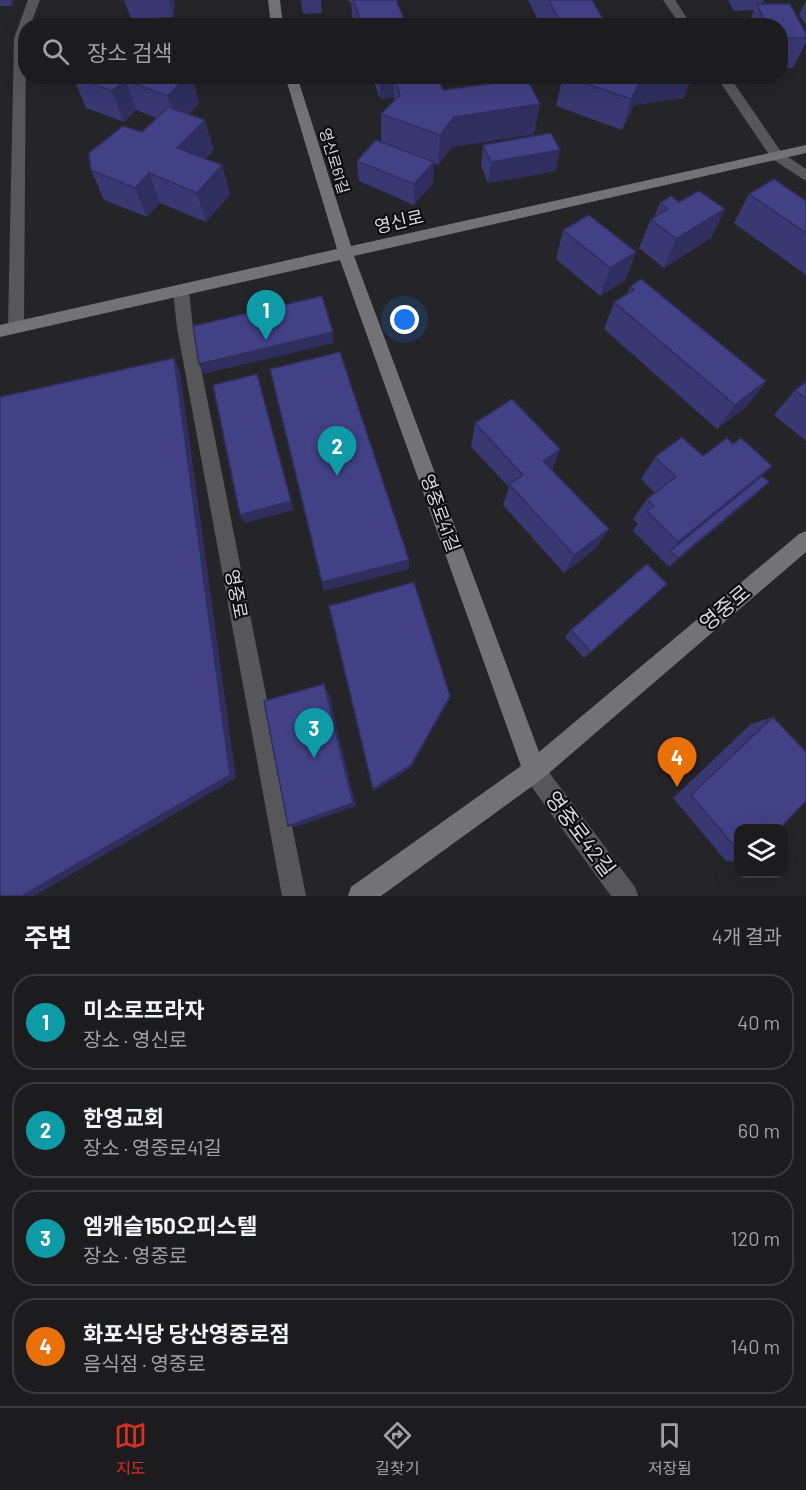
<!DOCTYPE html>
<html lang="ko">
<meta charset="utf-8">
<style>
:root{--surface:#1c1c1f;--page:#29292c;--text:#f1f3f6;--muted:#a0a1a4;--line:#3a3a3d;--accent:#d93025}
body{margin:0;font-family:Barlow,"Noto Sans KR",sans-serif;background:var(--page);color:var(--text)}
.controls{position:absolute;right:18px;bottom:18px;display:grid;overflow:hidden;border-radius:12px;box-shadow:0 6px 24px #0002}
.controls button{width:54px;height:54px;display:grid;place-items:center;padding:0;border:0;border-bottom:2px solid var(--line);background:var(--surface);color:var(--text);font:30px sans-serif}
.you{position:absolute;left:405px;top:320px;width:21px;height:21px;margin:-15px;border:4px solid #fff;border-radius:50%;background:#1a73e8;box-shadow:0 0 0 9px #1a73e833}
.badge{display:grid;place-items:center;width:39px;height:39px;border-radius:50%;background:var(--accent);color:#fff;font-size:20px;font-weight:700}
.pin{position:absolute;translate:-50% -50px;filter:drop-shadow(0 2px 3px #0008)}
.pin::after{content:'';position:absolute;top:32px;width:21px;height:18px;background:inherit;clip-path:polygon(0 0,100% 0,50% 100%)}
.list{margin:0;padding:0;list-style:none}
h2{display:flex;justify-content:space-between;align-items:center;height:78px;margin:0;padding:0 24px;font-size:26px}
h2 small{font-size:20px;font-weight:400;color:var(--muted)}
.list li{display:grid;grid-template-columns:39px 1fr auto;gap:18px;align-items:center;box-sizing:border-box;height:96px;margin:0 12px 12px;padding:0 12px;border:2px solid var(--line);border-radius:24px}
.list b{display:block;font-size:22px;white-space:nowrap}
.list p{margin:0;font-size:20px;white-space:nowrap;color:var(--muted)}
.list em{font-size:20px;font-style:normal;color:var(--muted)}
.icon{flex:none;width:33px;height:33px;fill:none;stroke:currentColor;stroke-width:2;stroke-linecap:round;stroke-linejoin:round}
.map{position:relative;flex:none;width:806px;height:896px;overflow:hidden}
.search{position:absolute;background:var(--surface);box-shadow:0 6px 24px #0002;left:18px;right:18px;top:18px;height:66px;display:flex;align-items:center;gap:15px;box-sizing:border-box;padding:0 21px;border-radius:24px;color:var(--muted);font-size:22px}
.sheet{height:510px;background:var(--surface)}
nav{display:flex;justify-content:space-around;align-items:center;box-sizing:border-box;height:84px;border-top:2px solid var(--line);background:var(--surface);font-size:16px;color:var(--muted)}
nav a{display:grid;justify-items:center;gap:3px}
nav .on{color:var(--accent)}
.map>svg:first-child{display:block}
.lines{fill:none;stroke-linecap:round;stroke-linejoin:round}
.street{fill:#575759;fill-rule:evenodd}
.secondary{fill:#737376;fill-rule:evenodd}
.wall{fill:#3a3873}
.shaded-wall{fill:#2f2e5e}
.building{fill:#434186;stroke:#2f2e5e;stroke-width:1.5}
.labels{text-anchor:middle;stroke-width:4.5;stroke-linejoin:round;paint-order:stroke}
.far-street-label{font-size:15px;fill:#dadadc;stroke:#0e0e10}
.street-label{font-size:18px;fill:#dadadc;stroke:#0e0e10}
.near-street-label{font-size:21px;fill:#dadadc;stroke:#0e0e10}
</style>
<div class="map">
<svg width="806" height="896" viewBox="0 0 806 896">
<rect width="100%" height="100%" fill="#252529"/>
<g class="lines">
<path class="street" d="M28,0h12l-10,26h-4l-2,301 -2,4 -6,2 -6,-2 -2,-4 6,-289z
M663,0h12l17,26h-11z
M716,76h13l53,77 24,16v12l-34,-22z
M181,285l6,2 2,4 4,37 113,568h-24l-105,-568 -4,-37 2,-4z
M534,760l8,3 93,124 3,9h-27l-85,-117 -3,-8 3,-8z"/>
<path class="secondary" d="M268,0h12l3,26h-12z
M285,76h12l54,170 455,-101v8l-452,103 185,496 260,-218 7,-3v21l-264,227 -161,117h-33l3,-9 170,-121 -181,-506 -340,77v-12l337,-76z"/>
</g>
<path class="wall" d="M0,0h14l-2,6h-12z
M124,0h50l1,5 -2,12 -42,2z
M301,0h20l1,13 -19,1z
M346,0h50l11,26h-54l-2,-24z
M528,0h64l15,26h-66z
M728,0h36l-2,4 44,30v8l-13,26h-13v-42h-32l6,-16 -20,1z
M806,1v24l-7,-10z
M192,76l7,27 -10,11 25,36 -9,9 17,6 8,30 -24,27 -46,-19 -13,14 -43,-17 -13,-30 51,-38 15,-14 -21,-8 -12,12 -38,-14 -13,-31z
M372,76h65l6,14 91,44 -82,13 -14,18 -4,-2 -1,20 -19,22 -55,-24 -2,-20 24,-19v-28l13,-13v-4l-14,2z
M563,76h128l-7,22 -50,7 -12,25 -66,-24z
M483,145l73,26 -68,12 -7,-17z
M749,194l57,7v74l-72,-52z
M679,202l46,7 -14,29 -47,30 -25,-20 12,-29 3,-2 6,-14z
M563,230l73,22 -11,28 -25,16 -44,-37z
M630,287l136,94 -19,25 -30,23 -113,-100 10,-27 13,-8z
M806,382v59l-32,-26 21,-25z
M475,423l85,26 -8,21 44,78 -32,25 -61,-68 6,-18 -38,-40z
M733,444l39,22 -10,10 -4,17 -89,74 -36,-36 5,-7 -5,-5 14,-20 8,-6 -14,-14 14,-22 48,-1z
M658,593l-74,65 -19,-21 6,-7z
M773,717l-35,111v34l-12,-1 -53,-63 78,-74z"/>
<path class="shaded-wall" d="M9,0h5l-2,6z
M168,0h6l1,5 -2,12z
M187,76h5l7,27 -22,23 -9,-30z
M380,76h13l1,21 -14,2z
M643,76h48l-7,22 -50,7 -12,25 9,-31z
M125,80l11,30 -12,12 -12,-31z
M540,104l-6,30 -82,13 -14,18 2,-30 14,-18z
M205,120l9,30 -28,28 -9,-30z
M560,150l-4,21 -68,12 3,-21z
M434,162l-1,21 -19,22v-21z
M222,165l8,30 -24,27 -9,-29z
M149,173l11,30 -13,14 -12,-29z
M725,209l-14,29 -47,30 12,-29z
M636,252l-11,28 -25,16 10,-28z
M333,332l1,11 -131,31 -4,-10z
M174,358l6,14 56,406 -202,118h-12z
M766,381l-19,25 -30,23 18,-24z
M260,385l34,125 -50,13 -4,-8z
M560,449l-8,22 -9,-10z
M772,466l-21,21 -81,64 8,-9z
M769,482l-11,11 -89,74 9,-9z
M609,529l-13,19 -32,25 10,-18z
M409,560v9l-85,22 -2,-9z
M667,584l-9,9 -74,65 7,-6z
M324,684l5,10 27,112 -60,21 -8,-1z
M450,696l-2,6 -37,66 -37,23 -1,-2z"/>
<path class="building" d="M353,0h43l11,26h-44z
M549,0h43l15,26h-45z
M757,4h33l16,30v4h-26v-12h-13z
M73,76h114l-19,20 -43,-16 -13,11 -39,-14z
M394,76h43l6,14 84,-11 13,25 -86,13 -14,18 -59,-21 19,-19z
M564,76h79l-12,23z
M168,107l37,13 -28,28 45,17 -25,28 -48,-20 -14,15 -44,-18 -2,-17 34,-27 19,6z
M551,133l9,17 -69,12 -8,-17z
M376,140l58,22 -20,22 -57,-23z
M774,179l32,22v32l-57,-39z
M699,191l26,18 -49,30 -25,-20 17,-10 -8,-6 11,-7 8,6z
M589,215l47,37 -26,16 -47,-38z
M641,279l125,102 -31,24 -121,-103 20,-12 -4,-3z
M322,296l11,36 -134,32 -6,-38z
M340,352l69,208 -87,22 -52,-213z
M174,358l56,417 -208,121h-22v-499z
M257,374l34,127 -51,14 -27,-130z
M806,382v17l-11,-9z
M512,399l48,50 -17,12 66,68 -35,26 -65,-71 14,-9 -48,-52z
M682,437l21,19 24,-18 6,6 8,-6 31,28 -94,76 -31,-31 7,-5 -7,-7 29,-22 -21,-20z
M762,476l7,6 -91,76 -8,-7z
M647,564l20,20 -76,68 -20,-22z
M414,582l36,114 -39,69 -38,24 -44,-183z
M324,684l29,119 -65,23 -24,-125z
M773,717l33,35v49l-26,27h-42v23l-47,-56z"/>
<g class="labels">
<g class="far-street-label">
<text transform="translate(334 161) rotate(73)" y="5">영신로61길</text>
</g>
<g class="street-label">
<text transform="translate(399 222) rotate(-13)" y="6">영신로</text>
<text transform="translate(440 513) rotate(70)" y="6">영중로41길</text>
<text transform="translate(236 594) rotate(79)" y="6">영중로</text>
</g>
<g class="near-street-label">
<text transform="translate(725 608) rotate(-40)" y="7">영중로</text>
<text transform="translate(580 834) rotate(53)" y="7">영중로42길</text>
</g>
</g>
</svg>
<div class="controls">
<button><svg class="icon" aria-label="layers" viewBox="0 0 24 24"><path d="M12 4l9 5-9 5-9-5zM3 14l9 5 9-5"/></svg></button>
</div>
<div class="you"></div>
<div class="pin badge" style="left:266px;top:340px;background:#0f9aa8">1</div>
<div class="pin badge" style="left:337px;top:476px;background:#0f9aa8">2</div>
<div class="pin badge" style="left:314px;top:758px;background:#0f9aa8">3</div>
<div class="pin badge" style="left:677px;top:787px;background:#e8710a">4</div>
<div class="search"><svg class="icon" aria-label="search" viewBox="0 0 24 24"><circle cx="10" cy="10" r="6"/><path d="M15 15l6 6"/></svg>장소 검색</div>
</div>
<section class="sheet">
<h2>주변<small>4개 결과</small></h2>
<ul class="list">
<li><span class="badge" style="background:#0f9aa8">1</span><div><b>미소로프라자</b><p>장소 · 영신로</p></div><em>40 m</em></li>
<li><span class="badge" style="background:#0f9aa8">2</span><div><b>한영교회</b><p>장소 · 영중로41길</p></div><em>60 m</em></li>
<li><span class="badge" style="background:#0f9aa8">3</span><div><b>엠캐슬150오피스텔</b><p>장소 · 영중로</p></div><em>120 m</em></li>
<li><span class="badge" style="background:#e8710a">4</span><div><b>화포식당 당산영중로점</b><p>음식점 · 영중로</p></div><em>140 m</em></li>
</ul>
</section>
<nav>
<a class="on"><svg class="icon" aria-label="map" viewBox="0 0 24 24"><path d="M3 6l6-2 6 2 6-2v14l-6 2-6-2-6 2zM9 4v14M15 6v14"/></svg>지도</a>
<a><svg class="icon" aria-label="directions" viewBox="0 0 24 24"><path d="M12 3l9 9-9 9-9-9zM9 14v-3h6M13 9l2 2-2 2"/></svg>길찾기</a>
<a><svg class="icon" aria-label="saved" viewBox="0 0 24 24"><path d="M7 4h10v16l-5-4-5 4z"/></svg>저장됨</a>
</nav>
